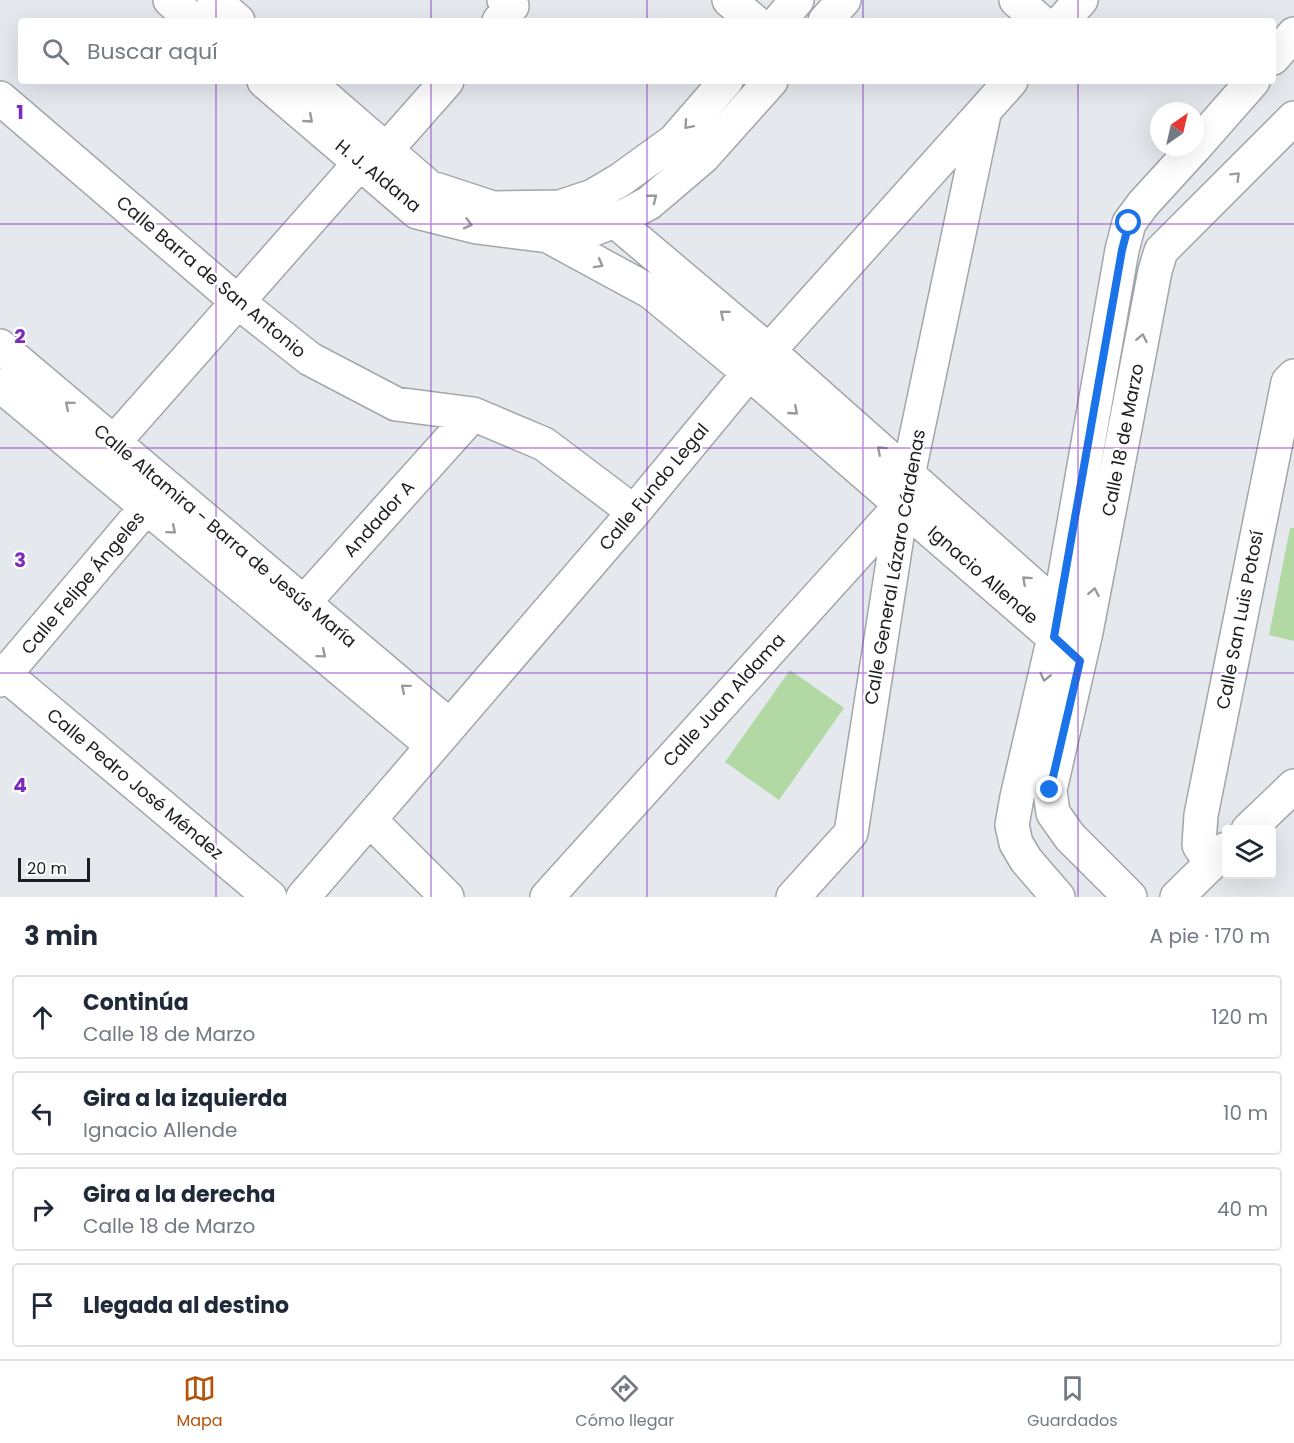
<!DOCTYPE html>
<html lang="es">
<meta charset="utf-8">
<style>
:root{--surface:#fff;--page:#f2f2f3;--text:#1f2937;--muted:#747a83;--line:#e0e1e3;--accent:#b45309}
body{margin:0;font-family:Poppins,sans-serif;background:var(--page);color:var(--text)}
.controls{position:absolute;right:18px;bottom:18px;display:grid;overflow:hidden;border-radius:6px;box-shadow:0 6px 24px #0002}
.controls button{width:54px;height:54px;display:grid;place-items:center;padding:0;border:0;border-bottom:2px solid var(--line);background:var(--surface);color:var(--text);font:30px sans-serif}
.compass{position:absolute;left:1150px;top:102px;width:54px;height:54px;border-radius:50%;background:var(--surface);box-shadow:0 6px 24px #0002;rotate:34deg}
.scale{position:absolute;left:18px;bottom:15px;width:72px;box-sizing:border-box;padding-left:6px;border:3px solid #1d1e20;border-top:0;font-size:16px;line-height:21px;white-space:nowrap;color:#1d1e20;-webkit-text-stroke:4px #fff;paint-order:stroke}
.stop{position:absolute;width:18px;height:18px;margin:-14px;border:4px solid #1a73e8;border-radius:50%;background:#fff}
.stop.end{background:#1a73e8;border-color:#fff;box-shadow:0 2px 6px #0008}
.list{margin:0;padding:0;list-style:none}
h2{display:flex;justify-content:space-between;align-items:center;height:78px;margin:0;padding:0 24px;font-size:26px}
h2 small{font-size:20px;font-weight:400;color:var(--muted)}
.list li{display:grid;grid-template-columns:39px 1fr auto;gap:18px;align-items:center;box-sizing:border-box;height:84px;margin:0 12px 12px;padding:0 12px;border:2px solid var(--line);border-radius:6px}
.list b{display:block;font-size:22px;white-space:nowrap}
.list p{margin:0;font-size:20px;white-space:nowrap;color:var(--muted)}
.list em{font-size:20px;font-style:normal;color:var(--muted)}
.icon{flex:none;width:33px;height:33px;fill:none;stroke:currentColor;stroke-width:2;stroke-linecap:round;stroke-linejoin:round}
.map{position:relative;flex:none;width:1294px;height:897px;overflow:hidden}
.search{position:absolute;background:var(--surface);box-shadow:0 6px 24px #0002;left:18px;right:18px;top:18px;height:66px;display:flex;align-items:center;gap:15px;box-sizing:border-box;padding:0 21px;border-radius:6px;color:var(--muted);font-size:22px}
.sheet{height:462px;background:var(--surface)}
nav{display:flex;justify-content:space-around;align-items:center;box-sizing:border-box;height:84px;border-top:2px solid var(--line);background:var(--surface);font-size:16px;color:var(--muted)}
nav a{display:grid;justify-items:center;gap:3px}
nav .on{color:var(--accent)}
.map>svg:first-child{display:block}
.green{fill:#b2d8a3}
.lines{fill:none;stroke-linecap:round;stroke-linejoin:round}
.minor-casing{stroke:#a2a6ab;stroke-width:36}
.minor{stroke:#fff;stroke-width:33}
.oneway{stroke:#999a9b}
.route{stroke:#1a73e8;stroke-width:8}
.grid{fill:none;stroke:#7b2cbf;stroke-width:1.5;stroke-opacity:0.55}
.labels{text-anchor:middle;stroke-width:4.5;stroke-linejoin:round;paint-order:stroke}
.street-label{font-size:18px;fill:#1d1e20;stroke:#fff}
.grid-label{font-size:20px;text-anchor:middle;font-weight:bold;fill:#7b2cbf;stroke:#fff;stroke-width:4.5;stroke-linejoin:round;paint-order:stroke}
</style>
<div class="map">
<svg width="1294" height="897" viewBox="0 0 1294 897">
<rect width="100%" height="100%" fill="#e5e9ee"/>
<path class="green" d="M1290,528h4v113l-25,-6z
M790,670l54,38 -65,92 -54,-38z"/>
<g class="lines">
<g class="minor-casing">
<path id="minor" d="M170,0l24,21
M214,0l24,21
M729,0l25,21
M1016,0l24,21
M499,21l13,-15 -8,-6
M779,21l18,-21
M825,21l19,-21
M1062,21l19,-21
M1273,58l21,-24
M264,81l153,131 60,15 71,9 43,-6 24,-9 34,-18 54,-46 68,-76
M307,81l122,106 64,21 67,-1 33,-11 27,-16 54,-39 52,-60
M0,98l238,204 72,57 86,45 77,10 71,30 90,68
M1195,147l58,-66
M386,150l61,-69
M593,196l22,25 154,130 304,270
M548,236l103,56 98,81 317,275
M0,346l450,380
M0,385l433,361
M114,442l246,-279
M290,618l183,-204
M0,670l270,227
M0,680l160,-189
M370,820l77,77
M1248,830l46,-44
M1211,863l-12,-18 2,-30 87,-433 6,-6
M303,897l331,-385 115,-139 262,-292
M547,897l355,-393
M793,897l58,-64 51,-329 82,-390
M1058,897l-32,-37 -10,-17 -4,-18 5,-28 37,-160 68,-387 7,-27 14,-19 52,-57
M1130,897l-60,-60 -17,-24 -3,-23 36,-158 69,-361 6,-20 133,-133
M1177,897l49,-48"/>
</g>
<use href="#minor" class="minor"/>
</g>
<defs><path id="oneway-chevron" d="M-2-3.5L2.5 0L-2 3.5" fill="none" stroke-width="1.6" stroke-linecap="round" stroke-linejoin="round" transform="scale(1.5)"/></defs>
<g class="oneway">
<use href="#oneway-chevron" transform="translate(309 119) rotate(41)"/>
<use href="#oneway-chevron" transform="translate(688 125) rotate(131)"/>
<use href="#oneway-chevron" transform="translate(1236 176) rotate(-45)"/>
<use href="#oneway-chevron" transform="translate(653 198) rotate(-38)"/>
<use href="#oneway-chevron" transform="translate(468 224) rotate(14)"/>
<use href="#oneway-chevron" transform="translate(599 264) rotate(29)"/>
<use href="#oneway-chevron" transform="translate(724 314) rotate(-140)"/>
<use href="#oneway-chevron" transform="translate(1142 338) rotate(-79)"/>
<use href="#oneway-chevron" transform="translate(69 405) rotate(-140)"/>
<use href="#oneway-chevron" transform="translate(794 411) rotate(41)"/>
<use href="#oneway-chevron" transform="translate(881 450) rotate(-138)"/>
<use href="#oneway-chevron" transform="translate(172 530) rotate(40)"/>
<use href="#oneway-chevron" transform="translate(1026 580) rotate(-138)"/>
<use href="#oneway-chevron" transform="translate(1094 592) rotate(-79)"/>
<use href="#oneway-chevron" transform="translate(322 654) rotate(40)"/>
<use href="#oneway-chevron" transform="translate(1045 677) rotate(103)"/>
<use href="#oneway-chevron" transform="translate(405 688) rotate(-140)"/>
</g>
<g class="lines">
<path class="route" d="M1050,790l30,-129 -26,-24 68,-387 7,-27"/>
</g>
<path class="grid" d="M216,0v21M431,0v21M647,0v21M863,0v21M1078,0v21M216,81v816M431,81v816M647,81v816M863,81v816M1078,81v816M0,224h1294M0,448h1294M0,673h1294"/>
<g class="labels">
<g class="street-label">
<text transform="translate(378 176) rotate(39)" y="6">H. J. Aldana</text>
<text transform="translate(211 277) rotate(40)" y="6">Calle Barra de San Antonio</text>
<text transform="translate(1123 440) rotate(-79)" y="6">Calle 18 de Marzo</text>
<text transform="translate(654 487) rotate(-50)" y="6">Calle Fundo Legal</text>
<text transform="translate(379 519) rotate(-48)" y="6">Andador A</text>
<text transform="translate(225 536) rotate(40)" y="6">Calle Altamira - Barra de Jesús María</text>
<text transform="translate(895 567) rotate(-80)" y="6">Calle General Lázaro Cárdenas</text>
<text transform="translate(983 575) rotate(41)" y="6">Ignacio Allende</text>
<text transform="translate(83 583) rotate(-50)" y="6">Calle Felipe Ángeles</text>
<text transform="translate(1240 620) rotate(-79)" y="6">Calle San Luis Potosí</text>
<text transform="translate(724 700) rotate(-48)" y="6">Calle Juan Aldama</text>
<text transform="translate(135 784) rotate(40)" y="6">Calle Pedro José Méndez</text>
</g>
</g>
<g class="grid-label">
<text x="20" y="119">1</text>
<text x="20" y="343">2</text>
<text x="20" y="567">3</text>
<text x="20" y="792">4</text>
</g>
</svg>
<div class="controls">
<button><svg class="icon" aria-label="layers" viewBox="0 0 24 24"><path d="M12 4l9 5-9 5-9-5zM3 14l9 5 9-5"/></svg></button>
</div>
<svg class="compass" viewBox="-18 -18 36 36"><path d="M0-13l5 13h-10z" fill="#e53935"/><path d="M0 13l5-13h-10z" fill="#747a83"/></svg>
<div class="scale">20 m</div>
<div class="stop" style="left:1129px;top:223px"></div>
<div class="stop end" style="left:1050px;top:790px"></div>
<div class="search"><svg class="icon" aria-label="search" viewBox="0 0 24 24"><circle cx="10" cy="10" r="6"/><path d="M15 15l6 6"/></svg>Buscar aquí</div>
</div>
<section class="sheet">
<h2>3 min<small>A pie · 170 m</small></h2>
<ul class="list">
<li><svg class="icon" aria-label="ahead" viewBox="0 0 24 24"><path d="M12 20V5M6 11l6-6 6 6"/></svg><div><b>Continúa</b><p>Calle 18 de Marzo</p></div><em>120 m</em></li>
<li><svg class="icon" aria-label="left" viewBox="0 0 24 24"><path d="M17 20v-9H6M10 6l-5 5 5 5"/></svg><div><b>Gira a la izquierda</b><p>Ignacio Allende</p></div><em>10 m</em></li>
<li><svg class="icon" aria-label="right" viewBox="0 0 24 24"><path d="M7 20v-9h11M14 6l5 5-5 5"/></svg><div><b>Gira a la derecha</b><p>Calle 18 de Marzo</p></div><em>40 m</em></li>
<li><svg class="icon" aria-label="arrive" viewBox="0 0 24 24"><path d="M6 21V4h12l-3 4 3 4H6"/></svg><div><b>Llegada al destino</b></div></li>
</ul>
</section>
<nav>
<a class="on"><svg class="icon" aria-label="map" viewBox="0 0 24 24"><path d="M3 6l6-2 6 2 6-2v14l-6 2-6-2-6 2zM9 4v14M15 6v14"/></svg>Mapa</a>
<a><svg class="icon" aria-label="directions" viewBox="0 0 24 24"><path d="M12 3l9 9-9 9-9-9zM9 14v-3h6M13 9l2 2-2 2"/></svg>Cómo llegar</a>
<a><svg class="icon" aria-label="saved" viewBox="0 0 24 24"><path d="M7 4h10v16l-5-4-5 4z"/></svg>Guardados</a>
</nav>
